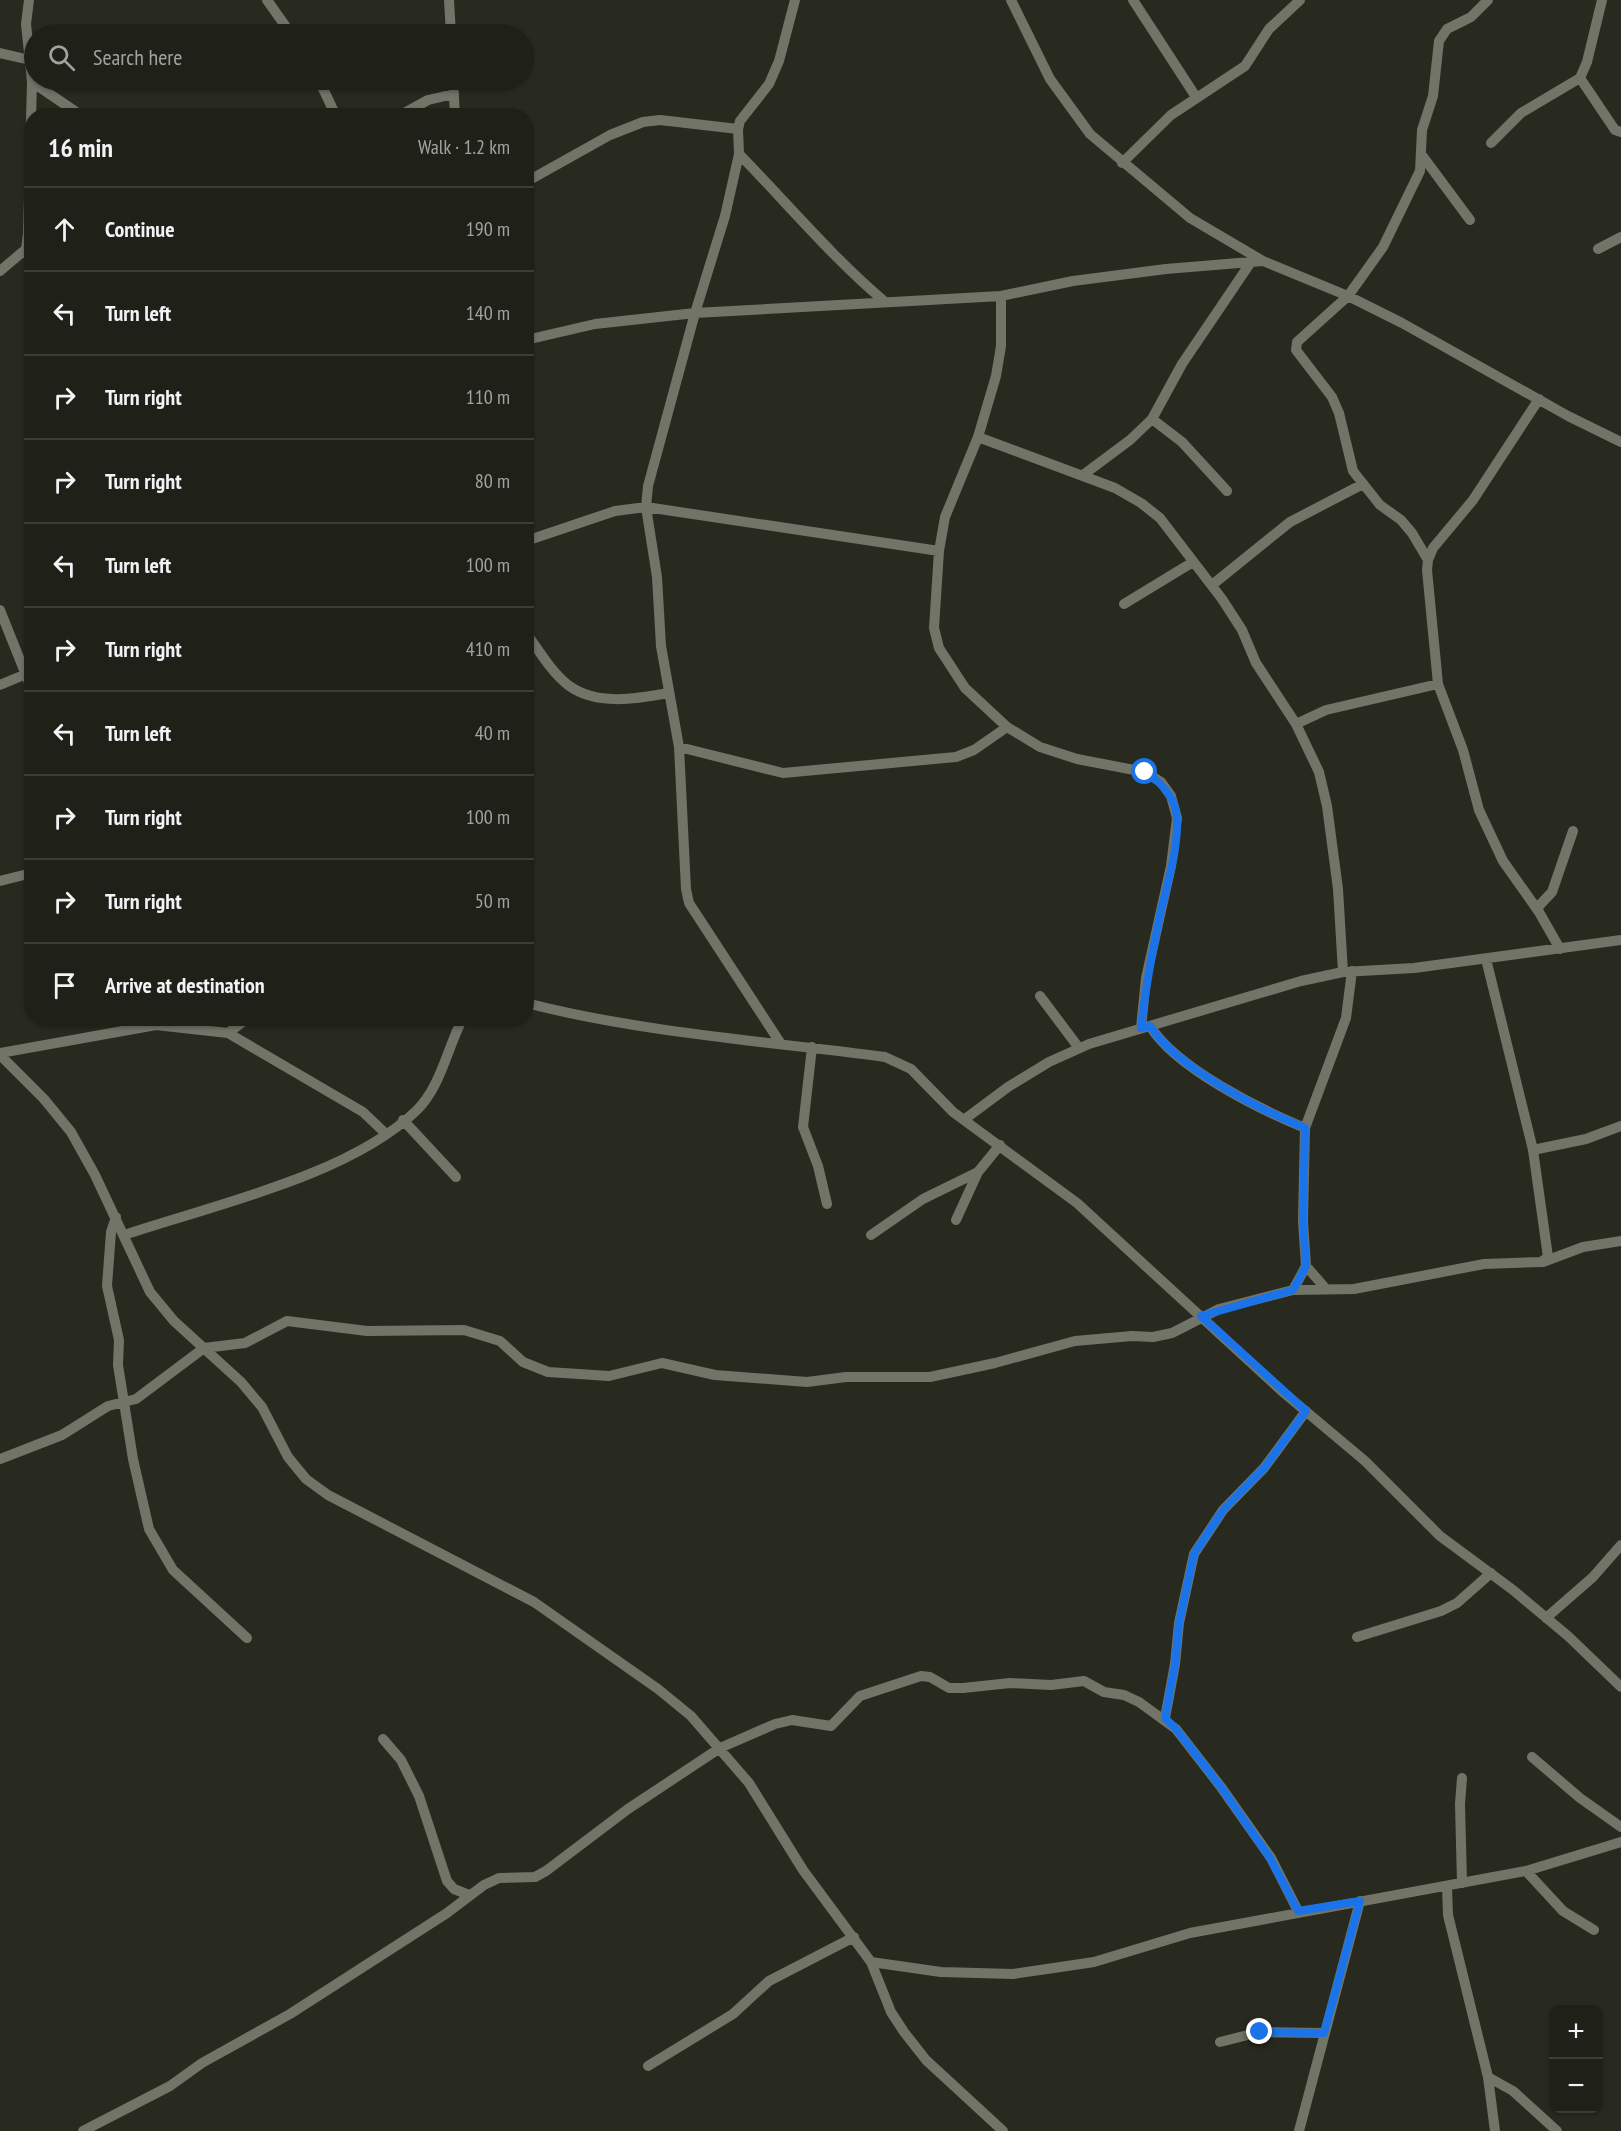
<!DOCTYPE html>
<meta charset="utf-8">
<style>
:root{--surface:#1f2017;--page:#2c2d24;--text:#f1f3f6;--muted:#a1a3a1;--line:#3c3e36}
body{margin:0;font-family:"PT Sans Narrow",sans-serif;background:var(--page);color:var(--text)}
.controls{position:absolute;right:18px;bottom:18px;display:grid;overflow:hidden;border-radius:12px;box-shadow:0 2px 4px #0004}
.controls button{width:54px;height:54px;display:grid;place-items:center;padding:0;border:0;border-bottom:2px solid var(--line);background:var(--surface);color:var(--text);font:30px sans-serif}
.stop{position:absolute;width:18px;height:18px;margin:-14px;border:4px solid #1a73e8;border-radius:50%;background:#fff}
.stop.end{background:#1a73e8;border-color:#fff;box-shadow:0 2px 6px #0008}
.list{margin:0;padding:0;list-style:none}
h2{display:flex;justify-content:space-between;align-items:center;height:78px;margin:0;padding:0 24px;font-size:26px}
h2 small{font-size:20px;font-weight:400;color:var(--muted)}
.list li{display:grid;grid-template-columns:39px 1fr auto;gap:18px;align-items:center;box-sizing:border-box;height:84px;padding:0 24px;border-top:2px solid var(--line)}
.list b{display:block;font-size:22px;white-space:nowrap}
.list em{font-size:20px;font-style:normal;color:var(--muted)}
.icon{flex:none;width:33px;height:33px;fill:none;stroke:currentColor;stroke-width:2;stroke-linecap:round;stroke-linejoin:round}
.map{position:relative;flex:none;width:1621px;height:2131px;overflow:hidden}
.search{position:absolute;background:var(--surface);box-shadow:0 2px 4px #0004;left:24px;top:24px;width:510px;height:66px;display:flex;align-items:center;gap:15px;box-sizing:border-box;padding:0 21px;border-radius:33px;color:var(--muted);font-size:22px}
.panel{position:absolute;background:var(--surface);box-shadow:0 2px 4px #0004;left:24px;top:108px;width:510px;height:918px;border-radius:24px}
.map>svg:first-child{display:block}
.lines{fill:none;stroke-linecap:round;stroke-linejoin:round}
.minor{stroke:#727468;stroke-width:10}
.route{stroke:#1a73e8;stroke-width:8}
</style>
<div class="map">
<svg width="1621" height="2131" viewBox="0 0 1621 2131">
<rect width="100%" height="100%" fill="#292a1f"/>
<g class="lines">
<path class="minor" d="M267,0l24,34
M449,0l2,34
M1011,0l39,79 40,55 100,84 73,43 85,35 54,27 166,93 53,26
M1133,0l63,97
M0,53l30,7
M1580,78l35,52 6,2
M319,80l17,36
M453,80l2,36
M32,82l50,34
M399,116l29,-16 26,-6
M1491,143l30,-30 59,-35 7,-16 15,-62
M739,154c48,49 93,103 145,147
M1421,154l49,66
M1122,163l49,-48 74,-49 24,-37 31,-29
M526,182l84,-47 33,-13 17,-2 78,9
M26,249l6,17
M1598,249l23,-12
M0,271l26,-22 2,-16 4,-151 -6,-58 3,-24
M1001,296v50l-5,30 -18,61 -33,80 -6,34 -5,77 5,20 26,40 42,39 33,20 37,12 68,13 16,10 10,14 6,22 -6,48 -25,112 -5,50
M526,340l69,-16 100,-11 306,-17 72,-15 93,-12 97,-8
M1539,399l-66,101 -40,48 -5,12 -1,10 11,114 25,66 16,60 24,51 36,51 21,37
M1152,419l30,23 45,49
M978,437l137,51 26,15 19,15 62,81 20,31 14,33 40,61 23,48 8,34 11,83 5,83
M1083,475l47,-35 22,-21 30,-55 69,-102
M526,541l89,-30 31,-4 293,44
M1428,560l-16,-27 -11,-13 -21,-15 -27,-34 -14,-58 -7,-16 -36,-47 1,-8 51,-46 35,-49 37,-76 2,-41 11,-34 6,-55 8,-12 24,-12 17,-17
M1212,585l78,-63 73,-38
M1124,604l69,-42
M0,610l32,80
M526,633c13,17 25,39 42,52 28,21 68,14 100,8
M0,685l31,-13
M1296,724l30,-14 112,-26
M679,747l104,26 173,-16 18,-7 33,-23
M0,881l32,-8
M1537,908l15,-16 21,-61
M1040,996l39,52
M526,1003c118,30 239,38 359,54l26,12 42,43 124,91 207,190 81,68 75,75 73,54 55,46 53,51
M1150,1026c26,42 109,83 155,102
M228,1033l20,-15
M781,1044l-92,-141 -3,-14 -7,-142 -18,-101 -4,-69 -11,-70 2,-21 47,-173 30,-97 14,-62 -1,-25 2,-8 29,-37 10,-23 16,-61
M812,1047l-9,80 15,39 9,38
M0,1053l156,-28 72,8 135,79 22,21
M0,1055l44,44 27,33 24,43 55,117 24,29 67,61 21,25 26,50 18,22 22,16 206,107 124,87 33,27 58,67 54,87 68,92 20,50 13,20 22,28 77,71
M965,1119l43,-32 41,-25 40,-18 212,-63 42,-9 71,-4 207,-28
M403,1120l53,57
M1533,1150l53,-11 35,-13
M116,1217l-5,15 -4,54 12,54 -1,25 15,94 16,70 24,41 74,68
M956,1220l22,-48
M124,1235c89,-30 224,-59 292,-124 25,-24 31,-63 47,-93
M871,1235l52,-36 55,-27 22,-27
M1543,1262l40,-15 38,-6
M1306,1266l20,23
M1293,1290l61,-1 130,-25 57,-2 7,-5 -15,-107 -47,-191
M0,1459l62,-24 46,-29 28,-7 68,-51 41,-5 42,-22 80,10 97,-1 36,11 23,21 25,10 61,4 53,-13 53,12 92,7 39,-5h84l65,-14 80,-22 57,-5 21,1 19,-4 47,-24 74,-19 13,-24 -3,-45 2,-93 41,-110 6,-47
M1546,1618l47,-41 28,-32
M1357,1637l84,-26 16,-8 34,-30
M1165,1718l10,-54 4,-41 15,-69 29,-44 41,-42 42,-57
M383,1739l18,21 18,36 28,85 7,8 15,6
M1532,1757l48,41 41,29
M1526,1871l37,40 31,19
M1462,1883l-2,-79 2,-26
M1447,1887l1,28 40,162 7,54
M871,1962l70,10 72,2 34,-5 47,-7 96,-29 336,-62 95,-29
M1220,2042l40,-10 64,1
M648,2066l85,-52 36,-33 85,-44
M1488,2077l25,14 44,40
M83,2131l87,-45 32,-23 88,-49 157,-101 37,-28 15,-7 36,-1 11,-6 82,-62 92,-61 55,-24 17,-4 39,6 29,-30 61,-20 9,1 19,11h14l47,-5 41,2 33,-4 20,11 20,3 15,7 37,27 45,58 50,71 27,53
M1299,2131l61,-230"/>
</g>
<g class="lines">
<path class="route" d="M1145,772c17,11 31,25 32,47 1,32 -10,65 -17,96 -8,38 -15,75 -19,113l9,-2c27,42 109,83 155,102l-2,93 3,45 -13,24 -92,26 105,95 -42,57 -41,42 -29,44 -15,69 -4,41 -10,54 11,11 45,58 49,71 28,53 62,-10 -36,132 -64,-1"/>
</g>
</svg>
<div class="controls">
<button>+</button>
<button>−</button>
</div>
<div class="stop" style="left:1145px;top:772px"></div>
<div class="stop end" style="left:1260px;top:2032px"></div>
<div class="search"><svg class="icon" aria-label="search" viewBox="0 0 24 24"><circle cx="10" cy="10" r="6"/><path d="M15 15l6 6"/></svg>Search here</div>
<section class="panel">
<h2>16 min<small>Walk · 1.2 km</small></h2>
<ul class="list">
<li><svg class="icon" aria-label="ahead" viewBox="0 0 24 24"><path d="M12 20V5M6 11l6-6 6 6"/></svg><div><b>Continue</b></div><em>190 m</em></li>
<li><svg class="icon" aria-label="left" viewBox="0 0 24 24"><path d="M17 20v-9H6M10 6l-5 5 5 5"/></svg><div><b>Turn left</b></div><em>140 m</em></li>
<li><svg class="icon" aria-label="right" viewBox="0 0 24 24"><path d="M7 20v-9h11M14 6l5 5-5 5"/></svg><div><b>Turn right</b></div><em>110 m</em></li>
<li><svg class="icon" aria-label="right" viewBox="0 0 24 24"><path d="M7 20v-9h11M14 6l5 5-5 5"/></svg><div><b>Turn right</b></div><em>80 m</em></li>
<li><svg class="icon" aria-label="left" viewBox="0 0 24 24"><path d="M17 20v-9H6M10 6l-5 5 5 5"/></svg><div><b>Turn left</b></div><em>100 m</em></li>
<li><svg class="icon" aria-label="right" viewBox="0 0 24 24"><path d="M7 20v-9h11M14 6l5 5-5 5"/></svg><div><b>Turn right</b></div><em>410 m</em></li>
<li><svg class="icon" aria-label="left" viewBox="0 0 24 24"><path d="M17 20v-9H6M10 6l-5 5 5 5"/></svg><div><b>Turn left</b></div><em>40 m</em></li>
<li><svg class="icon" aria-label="right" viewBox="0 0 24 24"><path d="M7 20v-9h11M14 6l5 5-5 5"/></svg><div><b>Turn right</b></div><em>100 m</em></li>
<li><svg class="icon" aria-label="right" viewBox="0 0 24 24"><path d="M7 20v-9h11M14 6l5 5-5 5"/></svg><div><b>Turn right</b></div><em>50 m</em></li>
<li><svg class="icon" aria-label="arrive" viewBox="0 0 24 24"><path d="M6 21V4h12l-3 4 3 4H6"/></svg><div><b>Arrive at destination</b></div></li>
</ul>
</section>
</div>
